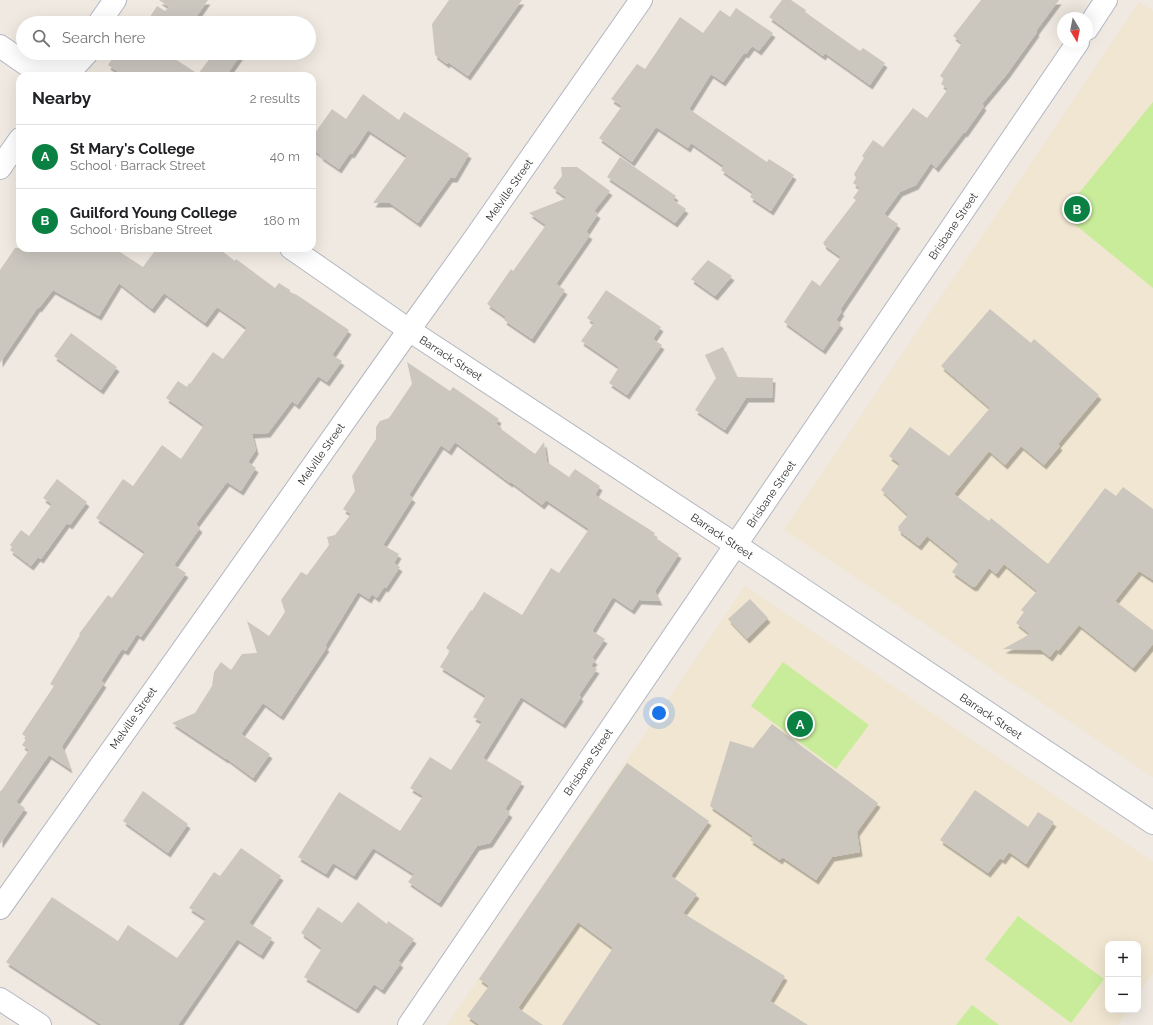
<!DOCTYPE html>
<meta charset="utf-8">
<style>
:root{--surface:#fff;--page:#f2f2f2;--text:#202124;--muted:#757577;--line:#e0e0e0;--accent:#0b8043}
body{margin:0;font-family:Raleway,sans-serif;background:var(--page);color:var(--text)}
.controls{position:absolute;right:12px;bottom:12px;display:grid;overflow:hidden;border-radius:8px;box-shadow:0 4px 16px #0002}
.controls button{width:36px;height:36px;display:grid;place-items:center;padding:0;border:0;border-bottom:1px solid var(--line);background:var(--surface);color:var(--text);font:20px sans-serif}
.compass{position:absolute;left:1057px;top:12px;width:36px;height:36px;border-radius:50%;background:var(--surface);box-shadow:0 4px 16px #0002;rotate:170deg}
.you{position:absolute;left:659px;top:713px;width:14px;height:14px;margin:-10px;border:3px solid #fff;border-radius:50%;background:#1a73e8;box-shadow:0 0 0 6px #1a73e833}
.badge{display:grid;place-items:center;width:26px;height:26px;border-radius:50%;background:var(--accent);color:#fff;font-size:13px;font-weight:700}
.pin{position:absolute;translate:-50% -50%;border:2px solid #fff;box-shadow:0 1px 4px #0006}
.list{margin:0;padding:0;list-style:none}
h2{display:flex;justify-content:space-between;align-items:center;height:52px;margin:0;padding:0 16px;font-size:17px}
h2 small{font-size:13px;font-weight:400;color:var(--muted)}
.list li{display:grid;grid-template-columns:26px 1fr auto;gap:12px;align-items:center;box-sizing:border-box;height:64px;padding:0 16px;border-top:1px solid var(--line)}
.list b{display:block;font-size:15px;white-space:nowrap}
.list p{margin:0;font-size:13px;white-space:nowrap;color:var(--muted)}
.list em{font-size:13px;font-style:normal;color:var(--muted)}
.icon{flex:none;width:22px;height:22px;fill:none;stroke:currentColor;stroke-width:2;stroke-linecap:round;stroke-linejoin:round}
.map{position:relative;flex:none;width:1153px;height:1025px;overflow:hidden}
.search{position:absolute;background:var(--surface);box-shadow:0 4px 16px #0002;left:16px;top:16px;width:300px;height:44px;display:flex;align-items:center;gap:10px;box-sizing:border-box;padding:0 14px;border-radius:22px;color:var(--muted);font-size:15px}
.panel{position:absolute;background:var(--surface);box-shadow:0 4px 16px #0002;left:16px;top:72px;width:300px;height:180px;border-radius:12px}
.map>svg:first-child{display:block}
.education{fill:#f0e6d1}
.pitch{fill:#c9ec9a}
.building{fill:#cbc7bf;filter:url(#shadow)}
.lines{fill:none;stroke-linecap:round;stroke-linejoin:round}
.street-casing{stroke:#b4b7c1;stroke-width:24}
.secondary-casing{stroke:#b4b7c1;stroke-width:24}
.street{stroke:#fff;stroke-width:22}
.secondary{stroke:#fff;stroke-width:22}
.labels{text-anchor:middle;stroke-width:3.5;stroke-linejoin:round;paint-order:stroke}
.street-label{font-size:11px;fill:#2e2e2e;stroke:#fff}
</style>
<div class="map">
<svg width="1153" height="1025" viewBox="0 0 1153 1025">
<defs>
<filter id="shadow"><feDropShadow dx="2.5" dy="4.5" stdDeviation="0" flood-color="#0004"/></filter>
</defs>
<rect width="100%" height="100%" fill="#efe9e1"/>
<path class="education" d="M1139,2l14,9v766l-369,-247z
M745,586l408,276v111l-15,22v-51h-30v66h20l-10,15h-671z"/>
<path class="pitch" d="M1153,102v186l-91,-74z
M783,662l86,63 -33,44 -85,-63z
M1018,916l86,63 -33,44 -86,-64z
M972,1005l27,20h-43z"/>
<path class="building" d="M159,0h49l-16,23h-2l-7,-6 -4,6h-33l11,-17 8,5 4,-4z
M449,0h73l-54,76 -20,-14 -1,2 -12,-9 -3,-31z
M782,0h9l15,10 -1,2 55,39 3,-3 22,15 -15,22 -45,-32 -2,3 -54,-39z
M981,0h78l-23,31 1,1 -30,42 -25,30 2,2 -19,27 -1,-1 -28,36 -5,-5 -15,22 -16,7 -16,22 14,10 -58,86 2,1 -6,9 5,4 -18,26 -39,-28 28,-42 8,6 21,-29 -17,-12v-1l-1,-1 33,-43 -3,-2 7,-10 -7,-5 3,-5 -2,-4 10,-16 -2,-2 11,-16 10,7 30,-39 14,10 21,-29 -7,-5 3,-5 -4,-3 22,-33 -9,-7z
M736,8l37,25 -14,18 -7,-5 -6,8 -2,-1 -21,29 -12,-8 -22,35 78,53 2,-3 25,16 -23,36 -21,-14 3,-5 -32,-22 3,-4 -33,-23 -3,5 -32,-21 -24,35 -33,-24 23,-32 -11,-7 26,-35 8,5 35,-52 23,16 17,-23 10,7z
M116,53h50l32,21 16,-21h28l-16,23h-102l-16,-11z
M363,94l36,26 5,-8 65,42 -14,24h-5l-32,45 -28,-20h-17l34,-47 -39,-26 -16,24 -2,-1 -11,16 -19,-13 1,-1 -9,-6v-12l20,-28 14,10z
M620,157l56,39 -3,4 13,9 -11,14 -68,-46z
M561,167h16l33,24 -16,20 4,3 -12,18 4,3 -34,49 9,6 -33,49 -28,-19 2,-3 -19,-13 24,-35 2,2 33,-46 -17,-12 38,-15 -14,-10 9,-12z
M15,248h99l29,19 14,-19h61l17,13 1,-2 39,29 4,-5 11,7v2l7,3 52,35 -17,25 10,6 -15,21 -9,-6 -21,29 -5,-4 -24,32 -16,1 4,16 -8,12 8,6 -15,23 -14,-9 -31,42 4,4 -26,37 12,8 -45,64 -4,-3 -11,17 -4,-2 -21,32 3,2 -42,63 8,23 -21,-14 -33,47 9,6 -25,36v-53h1l28,-41 -7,-5 5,-7 -5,-4 32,-48 -4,-2 30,-49 -1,-1 29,-39 4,3 33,-46 -49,-34 27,-39 10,7 29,-41 19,14 23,-34 -38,-27 12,-17 9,6 2,-4 1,1 23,-32 10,7 24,-31 -30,-21 -12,16 -41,-30 -12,16 -33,-26 -20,33 -46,-26 -14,18 -1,-1 -38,56v-93z
M708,260l24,16 -17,20 -24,-17z
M606,290l55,37 -8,12 9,6 -35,50 -18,-12 10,-16 -38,-26 13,-18 -7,-5z
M990,309l41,34 3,-4 65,56 -41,49 2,2 -16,19 -23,-19 -16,19 -16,-14 -35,43 35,27 2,-3 57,46 57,-76 11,8 7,-9 30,22v71l-14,-9 -24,30 38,29v14l-20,24 -54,-43 -21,26 -2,-2 -6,8 -9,-7 -38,-1 27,-15 -14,-11 8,-11 -3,-2 16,-19 -33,-27 -8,10 -7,-6 -14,19 -1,-1 -1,1 -21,-15 7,-10 -32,-26 -8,10 -21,-16 1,-1 -1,-2 10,-12 -27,-25 19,-26 -11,-8 21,-29 39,29 41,-48 -49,-42z
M71,333l46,34 -16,23 -47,-34z
M723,347l14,30 36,1 -1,20h-26l-21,32 -30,-20 21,-32 -11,-23z
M407,362l43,29 3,-4 46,32 -3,5 6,4 -1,1 34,25 9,-12 3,20 22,15 6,-8 25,17 -5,9 60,38 -2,3 26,18 -24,37 5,10 -21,-1 -7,10 -19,-13 -21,34 13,8 -13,19 3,2 -4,6 6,3 -18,26 2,2 -18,27 -42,-27 -38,61 39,24 -17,27 5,4 -20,30 -13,3 -38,57 -31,-21 6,-8 -41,-26 -19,28 -21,-13 -7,11 -28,-17 41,-65 61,39 23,-35 -13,-8 20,-31 21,13 31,-48 -9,-5 13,-21 -46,-29 10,-16 -4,-3 25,-38 1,1 12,-19 38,23 29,-47 8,5 30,-44 -43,-29 -4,5 -31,-23 -1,1 -55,-41 -6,9 -8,-6 -32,50 4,3 -30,47 16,9 -5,9 6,4 -14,21 -2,-1 -7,11 -5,-4 -3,5 -11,-7 -33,54 2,1 -46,69 -18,-13 -22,31 29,20 -17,24 -27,-20v1l-54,-36 23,-10 17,-27 2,-14 7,-10 10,8 11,-16 15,-1 -10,-32 22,15 16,-24 -4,-12 20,-28 6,3 22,-30 -2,-8 8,-2 16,-21 -8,-5 12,-18 -3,-15 24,-37v-12l4,-6 9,-3 23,-34z
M57,479l30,23 -17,23 -3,-2 -26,36 -3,-2 -7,9 -21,-16 2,-3 -2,-2 11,-15 8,6 23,-32 -9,-6z
M750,599l18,19 -21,21 -19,-20z
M772,724l106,79 -21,29 3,20 -28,5 -16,23 -34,-23 -2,3 -30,-20 3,-4 -43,-30 20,-65 23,7z
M627,763l82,58 -38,55 26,18 -14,19 102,63 -15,25 38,24h-246l51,-77 -35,-26 -60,86 25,17h-63l-13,-9 22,-30 -10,-7z
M975,790l53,37 10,-15 16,10 -28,42 -17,-12 -6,8 -3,-2 -12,15 -48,-33z
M143,791l45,33 -20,29 -45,-32z
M241,848l40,28 -32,47 23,15 -11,17 -24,-16 -59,86h-76l-96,-63 46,-65 66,44 10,-16 49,33 29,-39 -17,-11 25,-36 6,4z
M358,902l29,22 1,-3 26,18 -16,22 3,2 -19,27 -8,-6 -18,25 -52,-32 18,-29 -21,-15 17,-26 24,16z"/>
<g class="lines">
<g class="street-casing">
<path id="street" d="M99,23l16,-23
M1087,29l19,-29
M26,63l24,-1 16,-9
M42,76l21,-2 12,-8 12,-13
M291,248l118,82 327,215 417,278
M0,908l409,-578 61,-85 171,-245
M409,1025l669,-983"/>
</g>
<g class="secondary-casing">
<path id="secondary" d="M0,46l43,30
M0,168l20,-29
M0,999l40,26"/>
</g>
<use href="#street" class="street"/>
<use href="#secondary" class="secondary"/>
</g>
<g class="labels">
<g class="street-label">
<text transform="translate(509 190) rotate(-55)" y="4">Melville Street</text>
<text transform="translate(953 226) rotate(-56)" y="4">Brisbane Street</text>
<text transform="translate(451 358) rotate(33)" y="4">Barrack Street</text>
<text transform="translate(321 454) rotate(-55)" y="4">Melville Street</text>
<text transform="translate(771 494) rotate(-56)" y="4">Brisbane Street</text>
<text transform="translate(722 536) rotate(34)" y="4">Barrack Street</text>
<text transform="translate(991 716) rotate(34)" y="4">Barrack Street</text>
<text transform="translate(133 718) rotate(-55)" y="4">Melville Street</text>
<text transform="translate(588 762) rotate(-56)" y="4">Brisbane Street</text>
</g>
</g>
</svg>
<div class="controls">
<button>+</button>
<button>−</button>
</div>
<svg class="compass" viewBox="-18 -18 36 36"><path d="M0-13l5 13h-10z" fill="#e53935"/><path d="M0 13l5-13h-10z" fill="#757577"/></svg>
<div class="you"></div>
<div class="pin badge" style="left:800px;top:724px">A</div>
<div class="pin badge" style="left:1077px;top:209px">B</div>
<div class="search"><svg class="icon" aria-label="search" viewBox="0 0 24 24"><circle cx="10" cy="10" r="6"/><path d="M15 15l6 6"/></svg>Search here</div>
<section class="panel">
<h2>Nearby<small>2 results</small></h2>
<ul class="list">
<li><span class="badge">A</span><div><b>St Mary's College</b><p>School · Barrack Street</p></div><em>40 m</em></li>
<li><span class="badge">B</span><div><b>Guilford Young College</b><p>School · Brisbane Street</p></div><em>180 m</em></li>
</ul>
</section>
</div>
